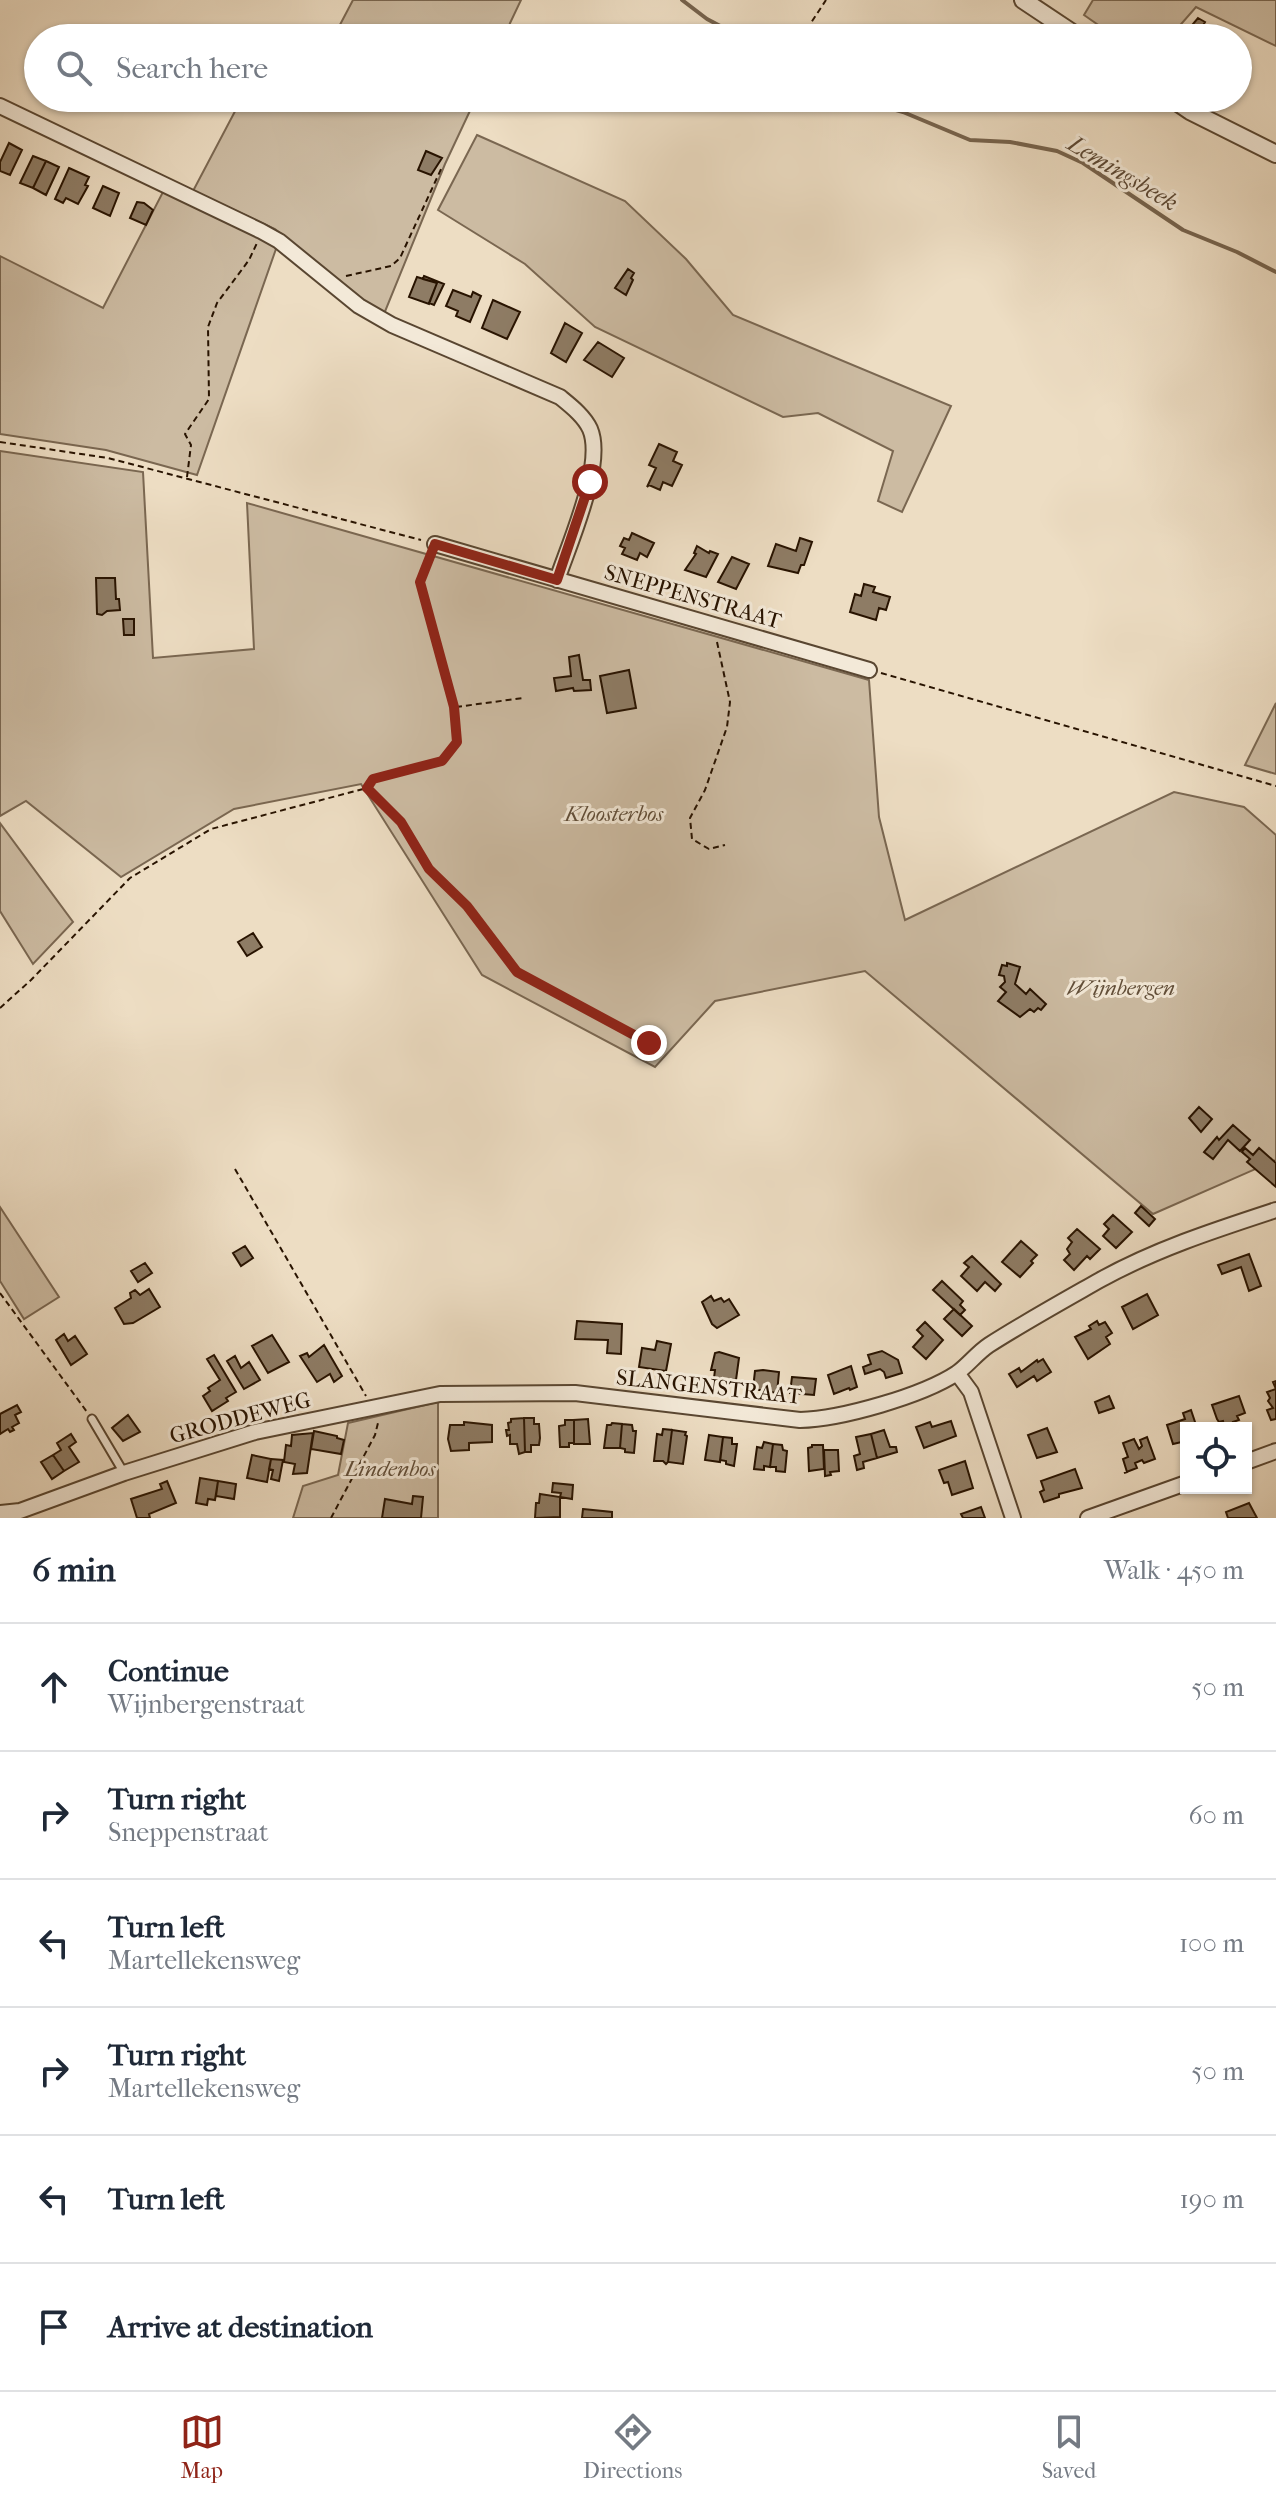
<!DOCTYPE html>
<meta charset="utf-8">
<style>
:root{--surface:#fff;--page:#f2f2f3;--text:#1f2937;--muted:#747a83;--line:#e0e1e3;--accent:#8f2418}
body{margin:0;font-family:"IM FELL French Canon",serif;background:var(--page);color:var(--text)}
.controls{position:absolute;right:24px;bottom:24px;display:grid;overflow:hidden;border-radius:0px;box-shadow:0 2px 6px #0004}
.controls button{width:72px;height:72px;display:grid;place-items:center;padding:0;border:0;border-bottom:2px solid var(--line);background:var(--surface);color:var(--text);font:40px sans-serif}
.stop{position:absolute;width:24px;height:24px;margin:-18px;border:6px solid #8f2418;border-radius:50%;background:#fff}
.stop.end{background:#8f2418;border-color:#fff;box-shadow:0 2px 8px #0008}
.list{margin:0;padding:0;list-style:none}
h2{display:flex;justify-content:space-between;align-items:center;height:104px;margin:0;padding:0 32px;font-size:34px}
h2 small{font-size:26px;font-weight:400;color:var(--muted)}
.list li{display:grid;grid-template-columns:52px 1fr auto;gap:24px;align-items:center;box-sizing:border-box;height:128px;padding:0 32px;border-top:2px solid var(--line)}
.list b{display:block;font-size:30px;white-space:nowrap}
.list p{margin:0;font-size:26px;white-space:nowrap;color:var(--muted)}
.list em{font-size:26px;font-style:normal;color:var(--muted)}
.icon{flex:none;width:44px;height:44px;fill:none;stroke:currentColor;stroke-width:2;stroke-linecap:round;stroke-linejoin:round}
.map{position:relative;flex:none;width:1276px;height:1518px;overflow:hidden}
.search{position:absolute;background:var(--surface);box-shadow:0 2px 6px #0004;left:24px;right:24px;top:24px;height:88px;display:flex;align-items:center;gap:20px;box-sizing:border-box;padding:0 28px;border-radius:44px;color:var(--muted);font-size:30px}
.sheet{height:872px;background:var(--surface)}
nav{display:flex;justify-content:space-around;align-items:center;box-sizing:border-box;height:112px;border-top:2px solid var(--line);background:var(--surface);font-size:22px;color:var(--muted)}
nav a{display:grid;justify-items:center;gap:4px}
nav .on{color:var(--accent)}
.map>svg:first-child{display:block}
.green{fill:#ccbba2;stroke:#7a6751;stroke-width:2}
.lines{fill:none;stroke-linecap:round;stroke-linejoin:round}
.stream{stroke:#76634d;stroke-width:4}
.building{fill:#8e7c65;stroke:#281300;stroke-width:2}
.service-casing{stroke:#594631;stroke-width:11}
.minor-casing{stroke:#594631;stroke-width:18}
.tertiary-casing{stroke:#594631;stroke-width:20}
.path{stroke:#281300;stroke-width:2;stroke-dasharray:6 4;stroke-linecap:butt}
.service{stroke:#f3e9d8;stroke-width:7}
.minor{stroke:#f3e9d8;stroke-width:14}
.tertiary{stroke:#f3e9d8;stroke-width:16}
.route{stroke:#8f2418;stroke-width:10}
.labels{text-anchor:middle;stroke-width:6;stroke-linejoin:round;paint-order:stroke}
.street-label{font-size:22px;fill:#281300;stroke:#f3e9d8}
.park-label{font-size:22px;font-style:italic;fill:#614e39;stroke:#f3e9d8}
.water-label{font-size:24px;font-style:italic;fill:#5c4834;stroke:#f3e9d8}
</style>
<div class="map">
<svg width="1276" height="1518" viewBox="0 0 1276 1518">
<rect width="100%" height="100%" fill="#edddc3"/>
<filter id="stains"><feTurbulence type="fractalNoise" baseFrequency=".0025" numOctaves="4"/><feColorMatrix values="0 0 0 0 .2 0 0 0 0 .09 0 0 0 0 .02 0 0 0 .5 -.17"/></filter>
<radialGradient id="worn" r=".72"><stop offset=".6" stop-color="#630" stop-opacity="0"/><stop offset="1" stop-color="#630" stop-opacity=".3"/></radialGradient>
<path class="green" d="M353,0h168l-18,38h-170z
M1093,0h183v46l-80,-39 -27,31h-52l-33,-23z
M242,98h234l-31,66 -61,150 -34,-23 -75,-62 -82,-38z
M477,135l148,66 61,58 47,56 218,91 -49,106 -24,-11 15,-50 -75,-38 -35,4 -188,-90 -70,-63 -87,-54z
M164,190l113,56 -80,229 -91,-25 -106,-16v-178l103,52z
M0,451l143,21 10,186 101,-9 -7,-146 622,177 10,137 26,103 269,-128 70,15 32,28v325l-123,54 -288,-243 -150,30 -60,66 -173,-92 -121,-191 -127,25 -113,68 -95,-76 -26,15z
M1276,703v71l-31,-9z
M0,823l73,99 -40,42 -33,-53z
M0,1207l59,90 -35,22 -24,-38z
M438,1402v116h-145l10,-32 35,-11 10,-52z"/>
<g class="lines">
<path class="stream" d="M682,0l25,19 36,19
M854,98l49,14 67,28 40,2 47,9 26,12 100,67 54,22 39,20"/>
</g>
<path class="building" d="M1198,18l7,4 -3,5 11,8 -2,3 -28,-2z
M9,143l13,7 -12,25 -10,-4v-9z
M426,151l16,7 -11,17 -13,-5z
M33,156l13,5 -13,27 -13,-5z
M46,161l13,6 -13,28 -13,-7z
M69,168l20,9 -4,8 3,1 -10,18 -12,-6 -3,5 -8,-4z
M103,186l16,7 -9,23 -17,-8z
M137,202l7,1 9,7 -7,15 -16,-7z
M628,269l6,4 -3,5 2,2 -7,15 -11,-7z
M424,276l20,8 -10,21 -5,-2 8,-20 -14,-4z
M417,277l20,6 -8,21 -20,-7z
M453,290l18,7 2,-5 8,4 -11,26 -14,-6 2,-5 -12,-5z
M493,300l27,12 -13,27 -25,-11z
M565,323l17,10 -16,29 -15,-9z
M598,342l26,16 -12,19 -28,-17z
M659,444l18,8 -4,9 9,4 -10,21 -9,-4 -3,8 -11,-5 -2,2 9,-19 -7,-3z
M632,533l22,10 -7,14 -7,-4 -3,7 -15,-6 3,-6 -5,-2 4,-8 5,2z
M800,538l12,4 -8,23h-3l-3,8 -30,-7 8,-22 20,7z
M697,546l12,7 1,-2 8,3 -12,23 -21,-7 11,-16 -2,-1z
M732,557l17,7 -13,25 -18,-7z
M96,578h19l1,21h3l1,11 -13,1 -5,4 -5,-1z
M864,584l11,3 -2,5 17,5 -4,13 -7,-2 -3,12 -26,-8 5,-18 6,2z
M123,619h11v16h-10z
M579,655l4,25h7l1,10 -17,1 -1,-3 -17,3 -2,-13 17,-2 -2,-19z
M629,670l7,38 -29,5 -7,-37z
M253,933l9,14 -15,9 -9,-14z
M1007,963l13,4 -5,17 11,10 4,-5 16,15 -5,6 -3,-2 -4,4 -4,-3 -10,8 -22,-16 8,-9 -6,-5 5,-5 -1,-6 -5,-1 3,-10 5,1z
M1199,1107l13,12 -11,13 -12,-14z
M1233,1125l17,15 -10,11 -12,-11 -15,19 -9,-7 13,-15 2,3z
M1245,1148l8,7 6,-7 17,15v24l-29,-25 3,-3 -8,-7z
M1141,1206l14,13 -6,7 -14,-13z
M1113,1215l19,17 -16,16 -13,-12 6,-7 -5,-5z
M1077,1229l23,20 -10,10 -3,-3 -13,14 -10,-10 6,-6 -3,-5 5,-7 -4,-4z
M1021,1241l16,14 -6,6 2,2 -13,14 -18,-15z
M245,1246l8,12 -12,8 -8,-13z
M1249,1254l12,32 -12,5 -8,-24 -19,7 -4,-9z
M972,1256l29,28 -6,7 -10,-9 -8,9 -16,-15 8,-9 -5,-4z
M145,1263l7,10 -14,9 -7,-11z
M942,1281l21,20 -3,4 5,5 -5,5 -27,-25z
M149,1289l11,18 -27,16 -9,1 -9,-16 16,-10 -1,-5 5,-3 5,5z
M1147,1294l11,21 -25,14 -11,-22z
M711,1296l3,5 7,-3 3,4 5,-3 10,16 -22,13 -5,-4 -10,-22z
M954,1309l18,17 -10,10 -18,-17z
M577,1321l45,3 -1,30 -14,-1 1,-13 -33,-1z
M1097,1321l2,4 6,-3 7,11 -6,4 4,7 -22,15 -13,-22 16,-8 -2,-3z
M925,1322l18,18 -17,19 -13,-12 10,-11 -6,-6z
M64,1334l4,7 7,-5 12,18 -16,11 -15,-25z
M272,1335l17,27 -21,11 -16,-27z
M657,1341l14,3 -5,27 -27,-4 3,-19 13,2z
M324,1345l18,31 -8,6 -4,-8 -13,8 -17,-26 7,-3 2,4z
M882,1351l16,9 4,13 -16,5 -2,-6 -4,-3 -15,5 -2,-7 8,-3 -3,-9z
M719,1352l20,6 -3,22 -22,-2 1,-8h-4l4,-17z
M214,1355l22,37 -10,6 2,3 -16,10 -9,-15 7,-5 -2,-3 12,-8 -13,-21z
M235,1356l6,12 8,-6 11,18 -16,9 -17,-28z
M1043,1359l8,13 -14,9 -3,-5 -17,11 -8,-13 10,-6 2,4 16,-12 1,2z
M851,1366l6,21 -7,3 -1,-2 -15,6 -6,-19z
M763,1370l16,2 -2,21 -24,-4 2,-18z
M792,1377l24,2 -2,16 -24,-2z
M1276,1381v38l-5,1 -4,-10 6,-2 -5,-7 2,-3 -3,-6 9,-3 -3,-7z
M1109,1396l5,12 -15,5 -4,-11z
M1239,1396l6,17 -8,3 2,4 -6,2 2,6h-15l4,-3 -1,-4 -4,1 -2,-3 -5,-14z
M17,1405l4,7 -6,3 4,8 -7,4 2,3 -4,2 -2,-3 -8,5v-20z
M1191,1410l6,18h-11v13l-13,3 -6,-19 18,-6 -2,-6z
M128,1415l12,17 -17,9 -11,-13z
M524,1418l1,34 -6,2 -2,-10h-7v-9l-3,1 -1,-6h3l-1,-7 3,-1v-3z
M524,1418h10v6h5l1,14 -1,7h-8v7h-6z
M588,1419l2,25h-16v-24z
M565,1420h9v23h-5v4h-9l-1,-21 6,-1z
M951,1421l5,15 -32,12 -8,-21 14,-5 2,5z
M464,1422l28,3v17l-23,1v7l-18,1 -3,-12 2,-14h14z
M612,1423l10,1 -2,24h-16l3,-23h4z
M622,1424l10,1 1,6h3l-2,22 -9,-1v-3l-5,-1z
M1047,1428l10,24 -20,6 -9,-23z
M663,1429l9,1 -4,32 -2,2 -3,-3h-9l3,-27 5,1z
M672,1430l14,2 -1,3 2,1 -4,28 -15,-2z
M884,1430l6,17h6l1,5 -20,6 -6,-24z
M314,1431l23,5v2l7,2 -3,14 -30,-5z
M313,1433l-6,40 -14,1 2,-10 -11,-2 2,-17 5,1 1,-11z
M71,1434l5,8 -7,5 10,15 -15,9 -11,-16 8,-5 -4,-7z
M871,1434l6,24 -14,4 1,6 -7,2 -3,-14 6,-2 -4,-17z
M709,1435l14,2 -3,25 -15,-2z
M723,1437l9,1v6h5l-3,22 -8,-2v-3l-6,-1z
M1147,1437l8,22 -11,4 -2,-3 -7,3 2,5 -13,5 3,-1 -4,-13 5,-2 -5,-14 11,-4 5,10 3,-3 -2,-6z
M764,1442l9,2 -3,23 -6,-1v4l-10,-1 3,-22 5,1z
M773,1444l9,1 1,5 4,1 -2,21 -9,-1v-4h-6z
M812,1445h11l1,24 -15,2 -1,-23 4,-1z
M824,1450h14l1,21 -9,1 1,3 -6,1z
M53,1455l11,16 -12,8 -11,-17z
M252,1455l19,4 -4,23 -20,-4z
M271,1459l12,1 -4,21 -8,-2 2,-9 -4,-1z
M965,1461l8,27 -21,7 -4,-13 -4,1 -5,-13z
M1075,1469l7,19 -23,6v3l-15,5 -4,-10 4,-2 -3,-9z
M200,1478l18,3 -3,19 -7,-1 -1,6 -11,-2z
M167,1481l9,22 -27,11 1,4h-13l-6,-19 31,-10 -2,-5z
M218,1481l18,3 -2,15 -18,-3z
M553,1483l20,2 -1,14 -12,-2 1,-4 -9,-1z
M540,1494l20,3v20l-25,1 1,-15h3z
M413,1496l10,1 -2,21h-39l3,-19 27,5z
M1249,1503l8,15h-29l-2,-6z
M981,1507l4,11h-22l-2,-4z
M583,1509l29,3v6h-30z"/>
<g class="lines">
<g class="service-casing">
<path id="service" d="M92,1419l32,54"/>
</g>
<g class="minor-casing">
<path id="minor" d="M0,106l261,125 18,10 80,65 33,19 168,72c11,9 24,19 30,32 15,35 -21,115 -33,151
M435,544l434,126
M957,1373l14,19 42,126
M1246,1462l30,-11
M0,1513l20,-2 104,-38 131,-41 185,-38 135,-1 225,27c41,-1 122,-24 157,-47 11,-8 20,-20 32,-28 36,-23 74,-44 111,-65 56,-31 115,-50 176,-70
M1088,1518l98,-35"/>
</g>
<g class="tertiary-casing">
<path id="tertiary" d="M1023,0l57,38
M1171,98l19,13 86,43"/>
</g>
<path class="path" d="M801,38l25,-38
M346,276l45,-10 9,-8 42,-91
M0,442l108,16 313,82
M187,477l4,-32 -6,-11 24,-35 -1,-72 9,-24 32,-43 8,-17
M717,642l13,60 -3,25 -22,63 -15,28 2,21 17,10 16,-4
M881,673l395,113
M456,707l67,-9
M368,789l33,33 28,47 38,37 50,66 132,71
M0,1008l31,-28 99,-102 81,-49 156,-41 6,-9 69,-18 15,-19 -3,-35 -34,-125 10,-27
M235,1169l131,227
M0,1293l87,119
M331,1518l44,-83 3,-12"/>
<use href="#service" class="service"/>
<use href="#minor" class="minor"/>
<use href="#tertiary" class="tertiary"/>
</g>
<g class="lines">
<path class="route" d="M590,482l-33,98 -122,-36 -15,38 34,125 3,35 -15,19 -69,18 -6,9 34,34 28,47 38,37 50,66 132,71"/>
</g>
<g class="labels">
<g class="street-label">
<text transform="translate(693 596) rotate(16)" y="8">SNEPPENSTRAAT</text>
<text transform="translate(709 1386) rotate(6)" y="8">SLANGENSTRAAT</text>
<text transform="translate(240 1417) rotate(-15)" y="8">GRODDEWEG</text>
</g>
<g class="park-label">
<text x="614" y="821">Kloosterbos</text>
<text x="1121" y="995">Wijnbergen</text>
<text x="390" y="1476">Lindenbos</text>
</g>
<g class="water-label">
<text transform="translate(1123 173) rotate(31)" y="8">Lemingsbeek</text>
</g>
</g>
<rect width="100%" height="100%" filter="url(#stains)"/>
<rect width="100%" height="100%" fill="url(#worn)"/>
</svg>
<div class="controls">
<button><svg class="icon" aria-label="locate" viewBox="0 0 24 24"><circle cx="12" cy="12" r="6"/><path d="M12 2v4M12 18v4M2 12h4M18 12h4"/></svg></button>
</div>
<div class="stop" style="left:590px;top:482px"></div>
<div class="stop end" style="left:649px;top:1043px"></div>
<div class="search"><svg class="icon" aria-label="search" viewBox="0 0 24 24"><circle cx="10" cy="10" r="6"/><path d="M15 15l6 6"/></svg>Search here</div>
</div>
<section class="sheet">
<h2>6 min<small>Walk · 450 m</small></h2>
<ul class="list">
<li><svg class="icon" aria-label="ahead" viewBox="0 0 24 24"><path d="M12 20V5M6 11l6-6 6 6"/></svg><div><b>Continue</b><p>Wijnbergenstraat</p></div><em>50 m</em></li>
<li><svg class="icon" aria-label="right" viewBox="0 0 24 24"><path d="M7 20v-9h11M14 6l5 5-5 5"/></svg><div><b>Turn right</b><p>Sneppenstraat</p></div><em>60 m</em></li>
<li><svg class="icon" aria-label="left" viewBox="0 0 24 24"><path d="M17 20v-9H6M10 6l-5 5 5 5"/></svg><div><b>Turn left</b><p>Martellekensweg</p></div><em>100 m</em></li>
<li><svg class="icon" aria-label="right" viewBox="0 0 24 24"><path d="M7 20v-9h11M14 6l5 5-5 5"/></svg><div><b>Turn right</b><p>Martellekensweg</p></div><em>50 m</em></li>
<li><svg class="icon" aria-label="left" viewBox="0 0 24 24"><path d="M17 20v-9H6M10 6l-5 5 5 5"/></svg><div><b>Turn left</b></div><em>190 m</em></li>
<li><svg class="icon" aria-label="arrive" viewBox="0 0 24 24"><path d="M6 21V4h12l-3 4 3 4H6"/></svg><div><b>Arrive at destination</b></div></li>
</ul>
</section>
<nav>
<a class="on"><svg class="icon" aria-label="map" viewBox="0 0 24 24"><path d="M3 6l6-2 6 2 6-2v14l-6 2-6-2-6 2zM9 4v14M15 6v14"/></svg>Map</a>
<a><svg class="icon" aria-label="directions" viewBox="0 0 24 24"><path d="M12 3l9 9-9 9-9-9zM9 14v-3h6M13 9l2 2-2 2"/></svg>Directions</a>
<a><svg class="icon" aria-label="saved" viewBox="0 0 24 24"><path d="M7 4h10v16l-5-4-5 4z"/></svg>Saved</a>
</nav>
